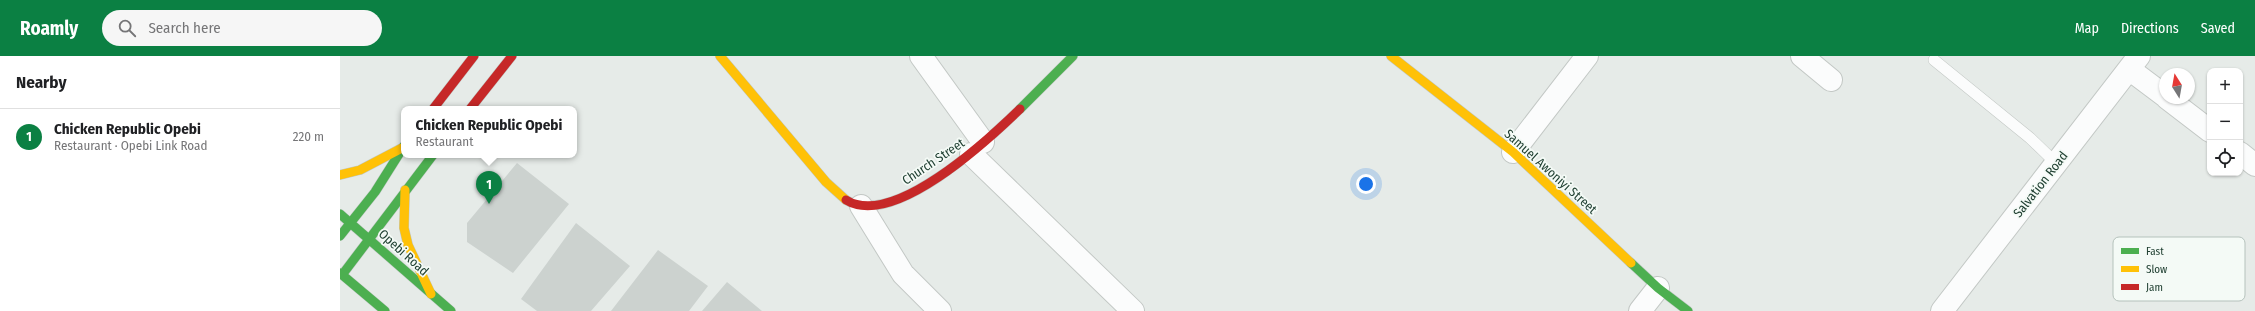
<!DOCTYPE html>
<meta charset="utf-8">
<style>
:root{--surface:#fff;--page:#f6f6f6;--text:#202124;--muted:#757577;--line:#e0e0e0;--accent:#0b8043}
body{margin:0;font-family:"Fira Sans Condensed",sans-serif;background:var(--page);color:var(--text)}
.controls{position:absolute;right:12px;top:12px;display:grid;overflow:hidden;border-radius:8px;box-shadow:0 1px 3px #0004}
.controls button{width:36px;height:36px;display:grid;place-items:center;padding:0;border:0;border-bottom:1px solid var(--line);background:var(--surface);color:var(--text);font:20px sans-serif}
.compass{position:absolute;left:1819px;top:12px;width:36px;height:36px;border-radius:50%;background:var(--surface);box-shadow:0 1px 3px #0004;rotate:349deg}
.you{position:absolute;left:1026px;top:128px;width:14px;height:14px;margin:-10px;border:3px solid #fff;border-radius:50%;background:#1a73e8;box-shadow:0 0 0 6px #1a73e833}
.badge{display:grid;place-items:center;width:26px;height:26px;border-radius:50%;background:var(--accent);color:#fff;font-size:13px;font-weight:700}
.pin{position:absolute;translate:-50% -33px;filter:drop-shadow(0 1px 2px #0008)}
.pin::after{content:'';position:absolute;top:21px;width:14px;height:12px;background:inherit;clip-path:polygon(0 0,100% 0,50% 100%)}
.popup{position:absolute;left:61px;top:50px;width:176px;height:52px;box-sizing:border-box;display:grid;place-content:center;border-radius:8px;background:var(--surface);filter:drop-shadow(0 1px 3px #0005);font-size:13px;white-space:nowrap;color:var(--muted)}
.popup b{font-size:15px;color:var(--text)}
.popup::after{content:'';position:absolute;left:50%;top:100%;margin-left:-8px;border:8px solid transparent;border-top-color:var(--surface)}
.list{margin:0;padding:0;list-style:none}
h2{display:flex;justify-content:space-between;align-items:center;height:52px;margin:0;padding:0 16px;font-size:17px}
h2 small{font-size:13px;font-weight:400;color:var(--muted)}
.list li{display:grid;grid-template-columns:26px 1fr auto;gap:12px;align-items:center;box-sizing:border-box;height:56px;padding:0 16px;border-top:1px solid var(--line)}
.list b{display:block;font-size:15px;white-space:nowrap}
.list p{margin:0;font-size:13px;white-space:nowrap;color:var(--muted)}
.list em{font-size:13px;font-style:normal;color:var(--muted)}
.icon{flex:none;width:22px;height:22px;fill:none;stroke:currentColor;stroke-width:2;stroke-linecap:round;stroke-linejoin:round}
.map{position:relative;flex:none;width:1915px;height:255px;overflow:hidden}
header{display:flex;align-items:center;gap:24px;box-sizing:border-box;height:56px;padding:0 20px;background:var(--accent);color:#fff}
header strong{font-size:19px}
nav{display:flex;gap:22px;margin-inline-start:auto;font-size:14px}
.search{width:280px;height:36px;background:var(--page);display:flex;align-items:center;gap:10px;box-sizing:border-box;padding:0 14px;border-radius:22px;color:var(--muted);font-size:15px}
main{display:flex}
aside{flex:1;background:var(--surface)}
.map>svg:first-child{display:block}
.building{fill:#ccd2cf}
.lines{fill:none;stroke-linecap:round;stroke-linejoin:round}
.lane-casing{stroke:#c3c8c5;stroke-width:12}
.street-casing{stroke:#c3c8c5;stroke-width:24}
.fast-casing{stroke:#bfc7c3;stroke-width:10}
.slow-casing{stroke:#bfc7c3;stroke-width:10}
.jam-casing{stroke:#bfc7c3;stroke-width:10}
.lane{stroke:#fbfcfc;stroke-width:11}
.street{stroke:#fbfcfc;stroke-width:22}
.fast{stroke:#4caf50;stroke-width:9}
.slow{stroke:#ffc107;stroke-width:9}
.jam{stroke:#c62828;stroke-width:9}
.labels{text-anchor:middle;stroke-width:3.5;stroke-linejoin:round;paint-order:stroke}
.street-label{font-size:13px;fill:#214133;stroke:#f4faf6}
.key{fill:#f4faf6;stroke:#b5c2bc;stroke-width:1}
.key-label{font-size:11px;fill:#214133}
</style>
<header>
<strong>Roamly</strong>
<div class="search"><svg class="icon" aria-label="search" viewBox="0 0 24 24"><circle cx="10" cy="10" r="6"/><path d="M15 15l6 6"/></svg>Search here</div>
<nav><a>Map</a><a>Directions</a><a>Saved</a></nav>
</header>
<main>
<aside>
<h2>Nearby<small></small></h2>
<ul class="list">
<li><span class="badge">1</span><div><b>Chicken Republic Opebi</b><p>Restaurant · Opebi Link Road</p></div><em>220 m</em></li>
</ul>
</aside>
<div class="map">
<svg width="1915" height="255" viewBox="0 0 1915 255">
<rect width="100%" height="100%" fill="#e6ebe8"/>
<path class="building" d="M177,107l52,41 -56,69 -46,-31v-19z
M236,167l54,43 -39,45h-54l-16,-12z
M318,194l50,36 -19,25h-78z
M387,226l35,29h-60z"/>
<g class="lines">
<g class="lane-casing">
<path id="lane" d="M1594,4l96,78 26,25"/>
</g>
<g class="street-casing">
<path id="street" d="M581,0l62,86
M1462,0l29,24
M1789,13l36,27
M1827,42l43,33
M1173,96l74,-96
M1900,97l15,12
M631,98l162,157
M521,150l42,68 37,37
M1300,255l18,-23
M1602,255l197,-255"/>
</g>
<g class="fast-casing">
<path id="fast" d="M680,53l53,-53
M0,158l111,97
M0,180l35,-44 29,-46
M1291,207l27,25 30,23
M0,217l45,38
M2,219l91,-120"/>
</g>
<g class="slow-casing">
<path id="slow" d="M380,0l106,126 20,18
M1051,0l122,96 118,111
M0,119l20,-5 42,-22
M65,134l-1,38 4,17 23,49"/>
</g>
<g class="jam-casing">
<path id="jam" d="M93,53l41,-53
M130,53l42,-53
M506,144c47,29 142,-60 174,-91"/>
</g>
<use href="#lane" class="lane"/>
<use href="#street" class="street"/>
<use href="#fast" class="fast"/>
<use href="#slow" class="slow"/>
<use href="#jam" class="jam"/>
</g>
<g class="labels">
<g class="street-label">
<text transform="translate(593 105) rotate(-34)" y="5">Church Street</text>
<text transform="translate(1211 115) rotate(42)" y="5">Samuel Awoniyi Street</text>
<text transform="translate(1700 128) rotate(-52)" y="5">Salvation Road</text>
<text transform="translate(64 196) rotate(42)" y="5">Opebi Road</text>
</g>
</g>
<rect x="1773" y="181" width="132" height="64" rx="6" class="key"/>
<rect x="1781" y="192" width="18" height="6" fill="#4caf50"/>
<rect x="1781" y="210" width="18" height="6" fill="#ffc107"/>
<rect x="1781" y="228" width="18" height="6" fill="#c62828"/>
<g class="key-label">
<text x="1806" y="199">Fast</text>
<text x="1806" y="217">Slow</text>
<text x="1806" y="235">Jam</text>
</g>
</svg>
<div class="controls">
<button>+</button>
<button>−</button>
<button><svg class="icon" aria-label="locate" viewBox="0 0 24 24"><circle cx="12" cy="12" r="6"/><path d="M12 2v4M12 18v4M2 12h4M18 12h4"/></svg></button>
</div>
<svg class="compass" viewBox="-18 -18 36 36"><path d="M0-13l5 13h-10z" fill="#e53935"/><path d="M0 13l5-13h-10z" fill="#757577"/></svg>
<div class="you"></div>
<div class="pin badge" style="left:149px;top:148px">1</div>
<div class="popup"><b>Chicken Republic Opebi</b>Restaurant</div>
</div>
</main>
